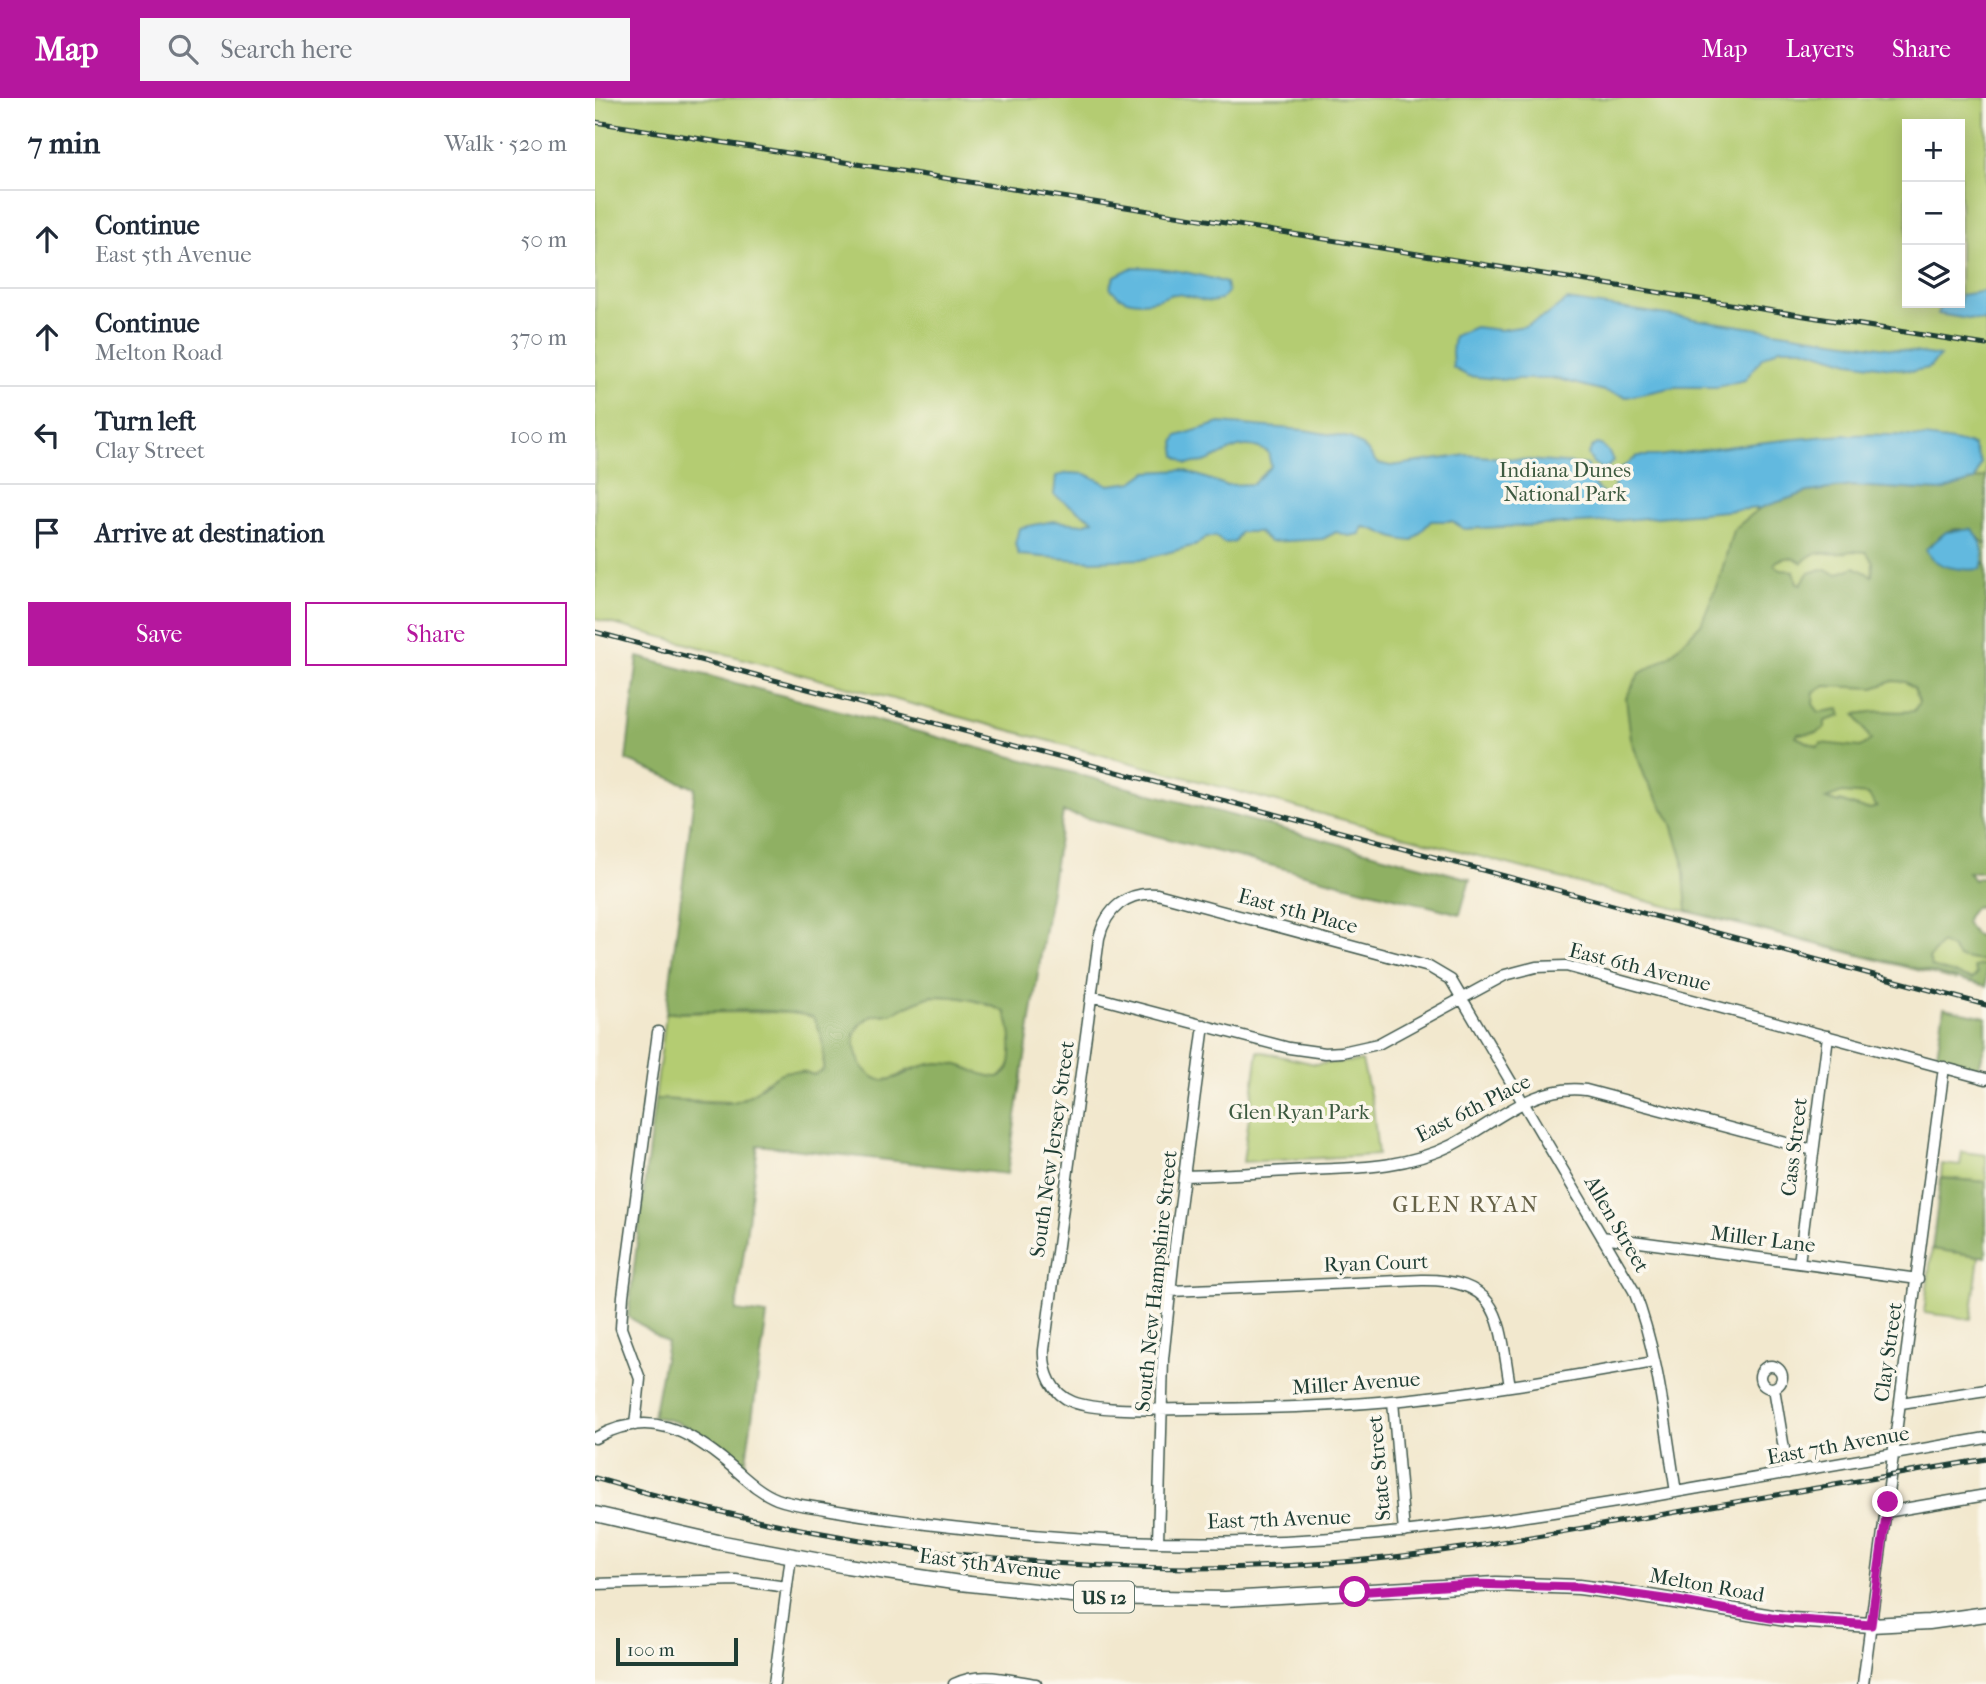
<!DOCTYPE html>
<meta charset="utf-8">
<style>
:root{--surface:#fff;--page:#f6f6f7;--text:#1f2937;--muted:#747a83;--line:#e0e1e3;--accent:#b5179e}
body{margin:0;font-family:"IM FELL French Canon",serif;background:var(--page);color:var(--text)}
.controls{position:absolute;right:21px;top:21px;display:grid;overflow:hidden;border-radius:0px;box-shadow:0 4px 18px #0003}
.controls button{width:63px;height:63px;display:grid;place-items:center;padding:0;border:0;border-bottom:2px solid var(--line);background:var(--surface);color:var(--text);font:35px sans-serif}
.scale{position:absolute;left:21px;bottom:18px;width:122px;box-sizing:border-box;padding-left:7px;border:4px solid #1f3d34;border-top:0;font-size:19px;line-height:24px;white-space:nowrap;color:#1f3d34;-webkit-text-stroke:5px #fbf7ec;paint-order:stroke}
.stop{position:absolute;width:21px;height:21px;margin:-16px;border:5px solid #b5179e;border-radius:50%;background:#fff}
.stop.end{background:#b5179e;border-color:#fff;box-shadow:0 2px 7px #0008}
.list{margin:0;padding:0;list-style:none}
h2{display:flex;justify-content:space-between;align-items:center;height:91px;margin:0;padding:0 28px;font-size:30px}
h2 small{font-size:23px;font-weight:400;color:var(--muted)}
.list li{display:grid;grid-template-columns:46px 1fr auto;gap:21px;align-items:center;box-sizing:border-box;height:98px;padding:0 28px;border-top:2px solid var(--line)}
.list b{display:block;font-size:26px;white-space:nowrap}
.list p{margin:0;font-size:23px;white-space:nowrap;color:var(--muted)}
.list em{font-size:23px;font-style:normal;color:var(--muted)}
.actions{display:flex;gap:14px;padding:21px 28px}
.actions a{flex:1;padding:16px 0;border:2px solid var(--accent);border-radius:0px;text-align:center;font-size:24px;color:var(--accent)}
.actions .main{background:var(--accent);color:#fff}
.icon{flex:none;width:38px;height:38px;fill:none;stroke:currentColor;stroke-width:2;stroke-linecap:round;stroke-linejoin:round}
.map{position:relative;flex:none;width:1391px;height:1586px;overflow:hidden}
header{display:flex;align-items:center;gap:42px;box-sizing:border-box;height:98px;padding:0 35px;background:var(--accent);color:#fff}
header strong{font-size:33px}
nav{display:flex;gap:38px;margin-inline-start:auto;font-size:24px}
.search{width:490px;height:63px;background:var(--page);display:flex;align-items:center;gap:18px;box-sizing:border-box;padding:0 24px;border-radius:0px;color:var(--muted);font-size:26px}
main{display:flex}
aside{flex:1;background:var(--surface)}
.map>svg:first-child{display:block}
.green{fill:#b4cc72;stroke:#6a8453;stroke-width:2;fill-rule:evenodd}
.forest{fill:#8fb064;stroke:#57764c;stroke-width:2;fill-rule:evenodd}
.water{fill:#62b9df;stroke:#407b8a;stroke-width:2}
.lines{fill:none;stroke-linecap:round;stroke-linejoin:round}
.minor-casing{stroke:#3f574b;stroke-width:13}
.major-casing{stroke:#3f574b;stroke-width:17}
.minor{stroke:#fff;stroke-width:10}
.major{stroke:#fff;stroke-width:14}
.rail-casing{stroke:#1f3d34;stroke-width:5}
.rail{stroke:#fbf7ec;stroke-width:2.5;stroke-dasharray:8;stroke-linecap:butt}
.route{stroke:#b5179e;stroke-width:9}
.labels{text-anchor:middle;stroke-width:7;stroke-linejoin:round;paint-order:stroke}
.shield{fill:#fbf7ec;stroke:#61756b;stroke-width:2}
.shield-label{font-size:19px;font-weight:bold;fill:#1f3d34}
.park-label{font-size:21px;fill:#3d5a40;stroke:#fbf7ec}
.street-label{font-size:21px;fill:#1f3d34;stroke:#fbf7ec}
.neighbourhood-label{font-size:23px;letter-spacing:2px;fill:#666247;stroke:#fbf7ec}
</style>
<header>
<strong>Map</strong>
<div class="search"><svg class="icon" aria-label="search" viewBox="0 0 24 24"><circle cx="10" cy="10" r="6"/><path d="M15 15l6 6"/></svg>Search here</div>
<nav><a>Map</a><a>Layers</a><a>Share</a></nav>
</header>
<main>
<aside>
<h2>7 min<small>Walk · 520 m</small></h2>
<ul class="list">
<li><svg class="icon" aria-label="ahead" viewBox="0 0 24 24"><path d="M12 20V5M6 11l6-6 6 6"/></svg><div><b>Continue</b><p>East 5th Avenue</p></div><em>50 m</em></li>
<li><svg class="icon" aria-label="ahead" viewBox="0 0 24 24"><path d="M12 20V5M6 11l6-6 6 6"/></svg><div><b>Continue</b><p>Melton Road</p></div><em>370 m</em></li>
<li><svg class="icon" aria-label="left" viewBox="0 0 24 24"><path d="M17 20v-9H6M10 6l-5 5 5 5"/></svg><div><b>Turn left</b><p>Clay Street</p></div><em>100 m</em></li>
<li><svg class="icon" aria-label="arrive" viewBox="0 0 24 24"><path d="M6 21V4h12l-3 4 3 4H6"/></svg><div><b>Arrive at destination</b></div></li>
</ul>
<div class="actions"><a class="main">Save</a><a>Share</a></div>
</aside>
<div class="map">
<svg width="1391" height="1586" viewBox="0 0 1391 1586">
<rect width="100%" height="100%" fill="#fbf7ec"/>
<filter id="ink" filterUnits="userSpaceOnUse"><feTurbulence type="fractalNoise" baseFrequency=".0143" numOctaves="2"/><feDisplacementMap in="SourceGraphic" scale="14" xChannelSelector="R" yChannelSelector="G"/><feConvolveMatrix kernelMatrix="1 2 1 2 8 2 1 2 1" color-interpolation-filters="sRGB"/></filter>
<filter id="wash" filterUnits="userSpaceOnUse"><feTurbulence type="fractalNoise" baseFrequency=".00686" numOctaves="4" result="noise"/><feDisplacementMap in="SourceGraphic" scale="28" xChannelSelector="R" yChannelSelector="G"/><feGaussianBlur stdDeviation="1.57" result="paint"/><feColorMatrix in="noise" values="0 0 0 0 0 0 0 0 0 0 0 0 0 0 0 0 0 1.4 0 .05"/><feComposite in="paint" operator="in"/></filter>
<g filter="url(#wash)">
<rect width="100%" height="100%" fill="#f2e8ce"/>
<path class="green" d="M0,0h1391v667l-27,191 21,5 6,-3v6l-4,2 -9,13 -16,-4 -1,5 -329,-84 -1032,-277zM1312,26h53v179h-53z
M337,898c27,0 49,4 73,16 6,16 14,48 -1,61 -14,14 -31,-7 -45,-7 -14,0 -34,0 -48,3 -10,3 -16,12 -29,11 -11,-1 -20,-11 -24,-20 -8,-20 -4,-40 20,-45 5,-1 10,0 15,-2 14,-6 25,-13 39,-17z
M174,914l26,1 19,4c9,16 11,34 9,53l-9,5 -12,-4 -37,11 -9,10 -21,10 -80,-3 11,-86z
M663,953l57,13 47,-3 11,46 5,48 -135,7z
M1367,1054l24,3v27l-45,-4 1,-14 18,2z
M1337,1151l47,7 -8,63 -47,-6z"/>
<path class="forest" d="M1391,378v70c-8,-12 -27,-23 -41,-13 -6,4 -9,8 -14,11l54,21 1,-5v312h-18l6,8 6,-3 6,1v28l-11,1 -8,10 -1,5 8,12 12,5v19l-6,3 -22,-4 -7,-9 -10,-5 -12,16 3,8 40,12 5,-5 -3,-7 12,-3v22l-299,-75 -4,-50 -11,-37 -27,-47 -14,-38 -5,-41 13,-24 30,-18 32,-32 20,-50 12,-44 27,-22 48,-16 43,-6 90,5zM1256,453l15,1 7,10 -1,14 -17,-9 -18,7 -15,-5 -14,4 -7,11 -4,-1 -3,-12 -13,-1 -7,-5 3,-4c10,-4 16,-5 25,2 17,-19 27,-4 49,-12zM1298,583l12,1 9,6 5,14 -5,9c-11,1 -20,1 -30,0 -6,0 -22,2 -29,3l16,26 -11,7 -39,-4 -3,4 -22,-10 2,-3 18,-1 9,-5v-7l16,-5 -2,-7 -20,3 -6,-8 1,-12 11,-6 49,2zM1247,695l26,2 9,12c-11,5 -25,-2 -37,-6l-1,2 -13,-4z
M43,559l832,222 -10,35 -397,-102 -56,362 -249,-29 -22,166 31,4 -22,152c-32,-24 -50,-45 -92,-50l14,-74 -39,-27 27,-217c22,0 65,8 82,2 35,-11 33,-41 77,-26l9,-5c2,-18 0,-37 -10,-53 -47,-11 -99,-5 -147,-4l29,-225 -69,-28zM337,898c27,0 49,4 73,16 6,14 7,26 6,42 -1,37 -28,20 -47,13 -7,-3 -18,-4 -26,-4 -25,1 -37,18 -56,17 -10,-1 -19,-10 -23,-20 -9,-20 -5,-40 18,-45 6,-1 11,0 16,-2 14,-6 24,-13 39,-17z
M1349,910l42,9v25l-7,25 -43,-6z
M1346,1080l45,4v75l-54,-8z"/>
<path class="water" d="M538,169c32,0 63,6 93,16l2,9c-16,20 -31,3 -51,2 -8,-1 -14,5 -21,6 -18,4 -36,2 -46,-13l5,-11z
M1391,193v31l-48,-8 4,-11h18v-8z
M972,202l373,56 -11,12 -16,3 -63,-9 -47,-14h-23l-18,10 -17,22 -28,7h-42l-48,10 -69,-18h-62l-28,-3 -15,-8 -1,-16 2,-16 21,-9 25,3 25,-4 24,-12z
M625,325l84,7 46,8 17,12 10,13 14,3 76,-11 121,10c3,14 5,23 18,30l8,-7 3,-17 21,-15h18c104,-12 213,-35 317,-11l8,18 -6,17 -34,11 -90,-5 -43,6 -48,16 -160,14 -136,7 -12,-8h-21l-19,20c-23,-1 -30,-12 -49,-14l-3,7 -11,2 -13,-4 -13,7 -53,3 -12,-10h-18l-5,10 -11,1 -8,-6h-9l-11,8 -52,14 -52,2 -73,-6 -4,-11 4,-16 34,-7 30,3 10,-4 -39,-25 2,-19 13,-3 17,1 23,11 24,-3 14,-10 36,-2 42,15 28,-1 18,-18 -3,-14c-29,-15 -39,2 -64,10 -5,1 -11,1 -17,2l-11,-8 -2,-13 3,-7z
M1002,346c9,2 13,8 16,17l-5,6 -5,2 -10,-6 -5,-8 4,-8z
M1377,431c11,12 14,25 9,40 -18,2 -48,0 -55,-20l20,-17z"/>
</g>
<g filter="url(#ink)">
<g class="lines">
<g class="minor-casing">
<path id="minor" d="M496,898l198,52 36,5 17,-1 36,-8 127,-69 31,-8 30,-1 420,113
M589,1078c41,-1 82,-4 123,-6 50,-2 99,-2 145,-25 43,-22 83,-62 134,-55l227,60
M1007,1139l316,42
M1204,1165l29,-227
M575,1193l252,-11c81,-1 77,42 88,106
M1059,1264c-87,15 -175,31 -263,39 -67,6 -134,8 -201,8 -30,0 -91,3 -117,-7 -21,-8 -30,-30 -29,-52l55,-412c7,-29 28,-47 58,-44l272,73 22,13 183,311c25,64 31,135 42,201
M1165 1279a11 11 0 1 1 22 0a11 11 0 1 1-22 0Z
M1179,1290l14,85
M798,1303l11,131
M1306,1305l85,-13
M40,1327l5,-46 -19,-51 2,-32 35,-264
M0,1340c54,-30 94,-8 136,28 14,12 28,26 46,33 16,6 33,7 49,10 33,6 66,11 100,15 106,13 214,21 322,18 134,-3 266,-23 399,-45 113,-19 226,-39 339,-59
M1291,1414l100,-17
M563,1444l5,-183 13,-122 28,-212
M0,1486l141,-4 51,7
M179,1586l17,-128
M359,1586c27,-13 54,-4 82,0
M1268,1586l81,-617"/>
</g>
<g class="major-casing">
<path id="major" d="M0,1416l123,28 129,24 113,17 131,14 134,2 271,-15 83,3 39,5 174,28 79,5 58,-3 57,-8"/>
</g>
<use href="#minor" class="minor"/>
<use href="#major" class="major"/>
<g class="rail-casing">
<path id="rail" d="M0,24l1391,223
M0,534l1391,373
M0,1380c236,71 488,103 734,85 101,-7 201,-26 301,-43 119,-21 237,-40 356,-61"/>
</g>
<use href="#rail" class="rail"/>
</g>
</g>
<g class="lines" filter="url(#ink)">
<path class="route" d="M760,1494l118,-8 106,3 99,14 93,17 100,7 17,-123"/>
</g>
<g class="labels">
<rect class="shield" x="479" y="1483.5" width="60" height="31" rx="5"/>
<g class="shield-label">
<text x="509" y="1506">US 12</text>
</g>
<g class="park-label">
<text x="970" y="379">Indiana Dunes<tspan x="970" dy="24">National Park</tspan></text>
<text x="704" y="1021">Glen Ryan Park</text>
</g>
<g class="street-label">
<text transform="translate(703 813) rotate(15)" y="7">East 5th Place</text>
<text transform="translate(1045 869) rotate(14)" y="7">East 6th Avenue</text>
<text transform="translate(878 1010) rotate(-27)" y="7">East 6th Place</text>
<text transform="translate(1199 1049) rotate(-83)" y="7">Cass Street</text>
<text transform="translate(457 1051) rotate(-82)" y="7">South New Jersey Street</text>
<text transform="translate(1022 1126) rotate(60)" y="7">Allen Street</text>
<text transform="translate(1168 1141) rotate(7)" y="7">Miller Lane</text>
<text transform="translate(781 1165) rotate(-2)" y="7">Ryan Court</text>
<text transform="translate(561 1183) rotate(-84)" y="7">South New Hampshire Street</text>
<text transform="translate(1293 1254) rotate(-82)" y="7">Clay Street</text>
<text transform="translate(761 1285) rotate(-4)" y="7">Miller Avenue</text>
<text transform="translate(1243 1347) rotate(-10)" y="7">East 7th Avenue</text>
<text transform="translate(784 1370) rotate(-95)" y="7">State Street</text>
<text transform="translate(684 1421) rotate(-2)" y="7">East 7th Avenue</text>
<text transform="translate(395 1466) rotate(7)" y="7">East 5th Avenue</text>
<text transform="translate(1112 1487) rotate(10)" y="7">Melton Road</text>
</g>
<g class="neighbourhood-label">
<text x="871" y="1114">GLEN RYAN</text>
</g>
</g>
</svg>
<div class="controls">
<button>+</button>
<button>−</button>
<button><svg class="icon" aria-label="layers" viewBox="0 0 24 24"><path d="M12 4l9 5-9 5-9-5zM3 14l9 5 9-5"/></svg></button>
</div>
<div class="scale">100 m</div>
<div class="stop" style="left:760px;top:1494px"></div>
<div class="stop end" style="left:1293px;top:1404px"></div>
</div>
</main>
